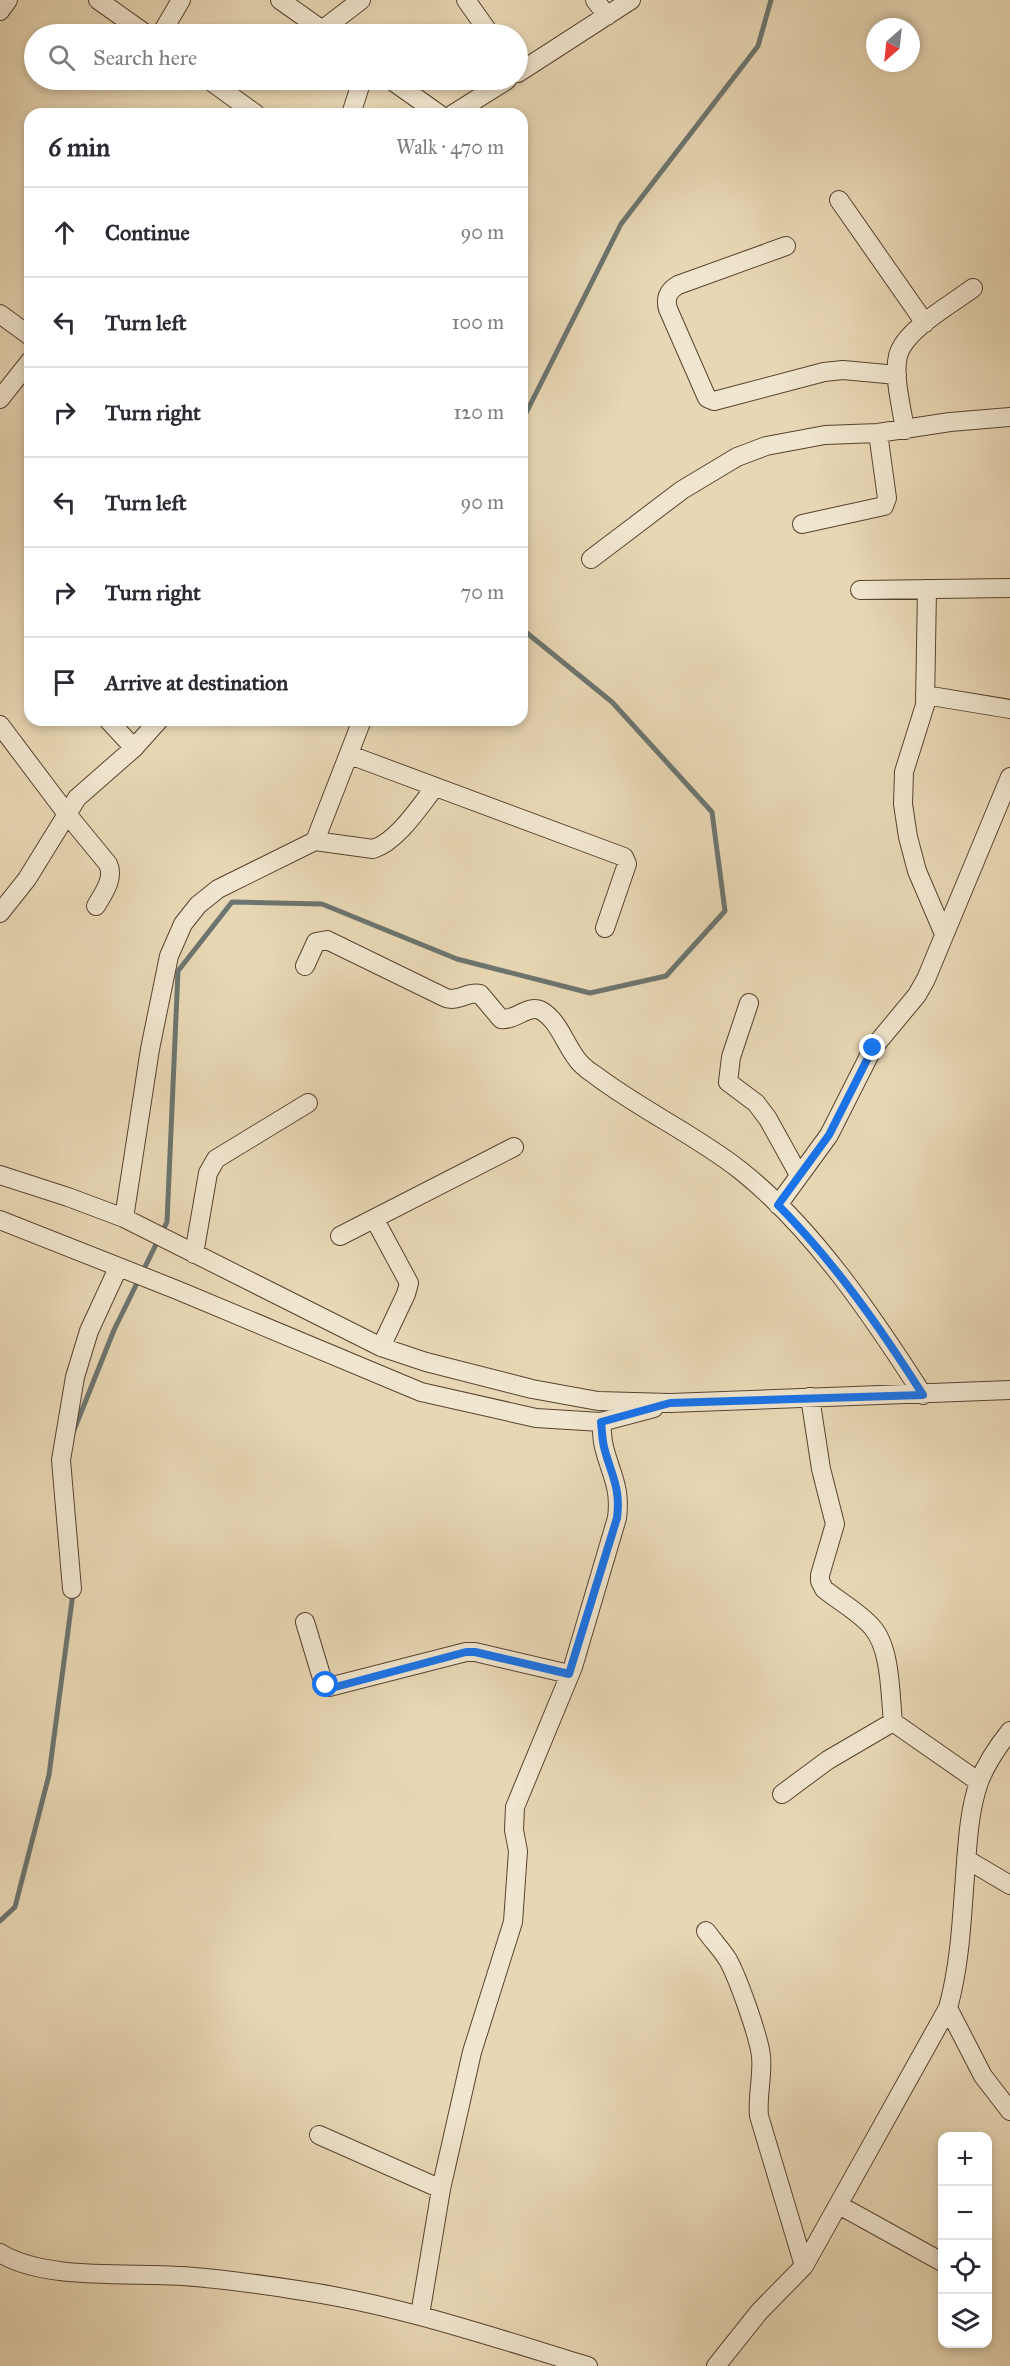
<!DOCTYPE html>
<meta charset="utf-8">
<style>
:root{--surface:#fff;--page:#f2f2f3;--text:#2b2b33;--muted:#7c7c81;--line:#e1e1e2}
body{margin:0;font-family:"IM FELL Great Primer",serif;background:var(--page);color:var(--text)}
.controls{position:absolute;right:18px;bottom:18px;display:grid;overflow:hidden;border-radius:12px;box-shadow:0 3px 9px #0003}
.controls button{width:54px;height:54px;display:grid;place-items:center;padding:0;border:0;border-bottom:2px solid var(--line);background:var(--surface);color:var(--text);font:30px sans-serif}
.compass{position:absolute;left:866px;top:18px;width:54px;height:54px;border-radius:50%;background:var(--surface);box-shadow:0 3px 9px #0003;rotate:207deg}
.stop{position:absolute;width:18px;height:18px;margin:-14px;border:4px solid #1a73e8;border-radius:50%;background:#fff}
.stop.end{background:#1a73e8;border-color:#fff;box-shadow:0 2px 6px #0008}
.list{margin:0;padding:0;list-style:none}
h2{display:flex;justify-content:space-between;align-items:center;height:78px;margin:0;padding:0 24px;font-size:26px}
h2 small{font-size:20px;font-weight:400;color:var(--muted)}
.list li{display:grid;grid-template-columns:39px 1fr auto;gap:18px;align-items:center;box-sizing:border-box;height:90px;padding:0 24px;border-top:2px solid var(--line)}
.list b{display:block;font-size:22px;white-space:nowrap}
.list em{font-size:20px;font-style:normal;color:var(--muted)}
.icon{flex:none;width:33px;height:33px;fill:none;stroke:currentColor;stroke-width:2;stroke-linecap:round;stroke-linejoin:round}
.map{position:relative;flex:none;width:1010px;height:2366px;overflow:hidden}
.search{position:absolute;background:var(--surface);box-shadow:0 3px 9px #0003;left:24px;top:24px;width:504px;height:66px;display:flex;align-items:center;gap:15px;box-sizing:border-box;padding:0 21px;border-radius:33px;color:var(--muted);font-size:22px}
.panel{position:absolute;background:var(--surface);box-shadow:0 3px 9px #0003;left:24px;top:108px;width:504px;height:618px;border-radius:18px}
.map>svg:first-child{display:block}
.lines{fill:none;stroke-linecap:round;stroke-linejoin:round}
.stream{stroke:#6c756f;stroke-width:5}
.street-casing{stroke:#584330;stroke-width:20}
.street{stroke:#f0e5ce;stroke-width:18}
.route{stroke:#1a73e8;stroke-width:8}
</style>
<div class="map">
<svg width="1010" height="2366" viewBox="0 0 1010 2366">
<rect width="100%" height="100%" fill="#e8d7b4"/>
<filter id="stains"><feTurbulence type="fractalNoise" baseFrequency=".00333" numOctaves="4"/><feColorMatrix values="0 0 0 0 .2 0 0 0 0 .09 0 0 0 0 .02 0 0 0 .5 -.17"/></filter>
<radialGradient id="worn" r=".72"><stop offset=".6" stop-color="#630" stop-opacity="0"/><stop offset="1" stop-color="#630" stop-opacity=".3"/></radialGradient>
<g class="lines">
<path class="stream" d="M522,421l99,-197 137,-178 13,-46
M74,1430l40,-100 53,-108 11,-251 54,-69 90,2 135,55 133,34 76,-17 59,-65 -13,-99 -100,-110 -90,-73
M0,1921l15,-14 34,-132 24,-182"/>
<g class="street-casing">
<path id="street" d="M98,0l48,34
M280,0l48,34
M466,0l24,34
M595,0l12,16
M0,11l8,-11
M322,30l39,-30
M161,34l20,-34
M518,73l113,-73
M209,80l47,34
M391,80l48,34
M351,114l11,-34
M453,114l54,-34
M839,200l86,123
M786,246l-108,39c-10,6 -13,13 -10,24l39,89 7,3 110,-29 19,-2 54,5
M0,314l30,22
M0,399l30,-38
M905,430c-3,-21 -12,-54 -7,-74 6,-26 54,-52 75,-68
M802,524l82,-18 3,-8 -9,-65
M591,559l91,-69 55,-33 29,-11 59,-11 53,-2 72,-11 60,-5
M927,589l-2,116 -21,67 -1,32 5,33 9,34 27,63
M860,590l150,-2
M925,695l85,14
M108,720l26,28
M0,725l67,89 41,50c7,14 -5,30 -12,42
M350,755l274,102 3,7 -22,64
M315,841l58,8c24,-7 47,-43 62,-62
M0,913l27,-34 50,-81 57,-50 25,-28
M305,966l11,-24 11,-2 119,58c12,4 22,-7 34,-4l21,25c13,2 27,-14 39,-9 20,10 26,39 41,54 4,4 9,8 14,11 46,35 99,59 145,95 73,58 133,147 183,225
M749,1003l-18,54 -3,25 28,21 12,16 31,56
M0,1175l68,22 56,21 257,129 45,15 106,27 66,12 72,2 340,-13
M778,1205l51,-70 44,-87 44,-53 9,-16 84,-202
M124,1218l26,-169 19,-93 14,-32 15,-19 20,-16 97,-48 47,-121
M0,1220l177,70 244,102 115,26 65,4 53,-14
M375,1220l34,63 -3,11 -25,53
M340,1236l174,-89
M194,1254l14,-81 8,-14 92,-56
M810,1397l11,72 14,55 -15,51v6l4,8c16,13 35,23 48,38 19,21 18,67 21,95
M72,1589l-11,-129 14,-83 14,-46 29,-63
M305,1622l16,53 2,6 6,6 137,-35h9l94,22
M782,1794l46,-34 65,-38 86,60
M966,1859l44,26
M706,1931c7,10 16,19 22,29 10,18 31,77 33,96 2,20 -4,40 -2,60l45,150
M948,2008l35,68 27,35
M319,2135l122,54
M839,2205l103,57
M0,2253c45,28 130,19 183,23 38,3 76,8 114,14 99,14 195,47 291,76
M420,2315l21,-126 31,-137 41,-130 5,-71 -4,-21 1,-23 58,-140 44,-149c4,-31 -6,-43 -13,-71 -2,-8 -2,-17 -3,-25
M716,2366l43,-54 45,-46 144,-258c13,-47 14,-96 18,-145 2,-27 4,-55 13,-81 7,-18 19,-36 31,-51"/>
</g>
<use href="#street" class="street"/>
</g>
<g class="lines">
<path class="route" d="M326,1685l7,2 6,-1 127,-34h9l94,22 48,-156c4,-31 -6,-43 -13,-71 -2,-8 -2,-17 -3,-25l69,-19 253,-8c-43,-68 -89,-133 -145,-190l51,-70 44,-87"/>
</g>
<rect width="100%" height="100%" filter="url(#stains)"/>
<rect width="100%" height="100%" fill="url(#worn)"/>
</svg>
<div class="controls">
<button>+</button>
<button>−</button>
<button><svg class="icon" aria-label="locate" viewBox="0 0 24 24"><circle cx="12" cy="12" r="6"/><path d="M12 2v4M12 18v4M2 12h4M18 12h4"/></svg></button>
<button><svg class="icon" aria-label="layers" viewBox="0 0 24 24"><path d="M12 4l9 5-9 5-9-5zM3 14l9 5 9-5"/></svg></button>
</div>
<svg class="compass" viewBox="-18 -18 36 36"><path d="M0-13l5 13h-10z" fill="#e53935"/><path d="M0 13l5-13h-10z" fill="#7c7c81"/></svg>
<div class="stop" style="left:326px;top:1685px"></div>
<div class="stop end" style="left:873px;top:1048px"></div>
<div class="search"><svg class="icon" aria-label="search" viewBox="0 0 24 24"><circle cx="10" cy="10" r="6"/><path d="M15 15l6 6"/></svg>Search here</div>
<section class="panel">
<h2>6 min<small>Walk · 470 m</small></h2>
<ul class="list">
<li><svg class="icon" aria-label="ahead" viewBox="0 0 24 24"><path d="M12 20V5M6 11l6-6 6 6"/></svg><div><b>Continue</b></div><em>90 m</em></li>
<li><svg class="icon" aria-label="left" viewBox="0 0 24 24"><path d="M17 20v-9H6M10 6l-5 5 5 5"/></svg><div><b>Turn left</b></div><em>100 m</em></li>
<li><svg class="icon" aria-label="right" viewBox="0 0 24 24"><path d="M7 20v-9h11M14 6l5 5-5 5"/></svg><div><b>Turn right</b></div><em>120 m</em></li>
<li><svg class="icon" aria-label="left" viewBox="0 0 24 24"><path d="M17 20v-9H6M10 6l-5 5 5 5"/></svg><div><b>Turn left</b></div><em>90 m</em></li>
<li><svg class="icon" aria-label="right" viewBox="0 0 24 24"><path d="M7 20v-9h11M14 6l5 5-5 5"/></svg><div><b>Turn right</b></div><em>70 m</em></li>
<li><svg class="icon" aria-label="arrive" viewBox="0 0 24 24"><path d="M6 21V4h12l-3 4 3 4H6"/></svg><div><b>Arrive at destination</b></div></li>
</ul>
</section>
</div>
